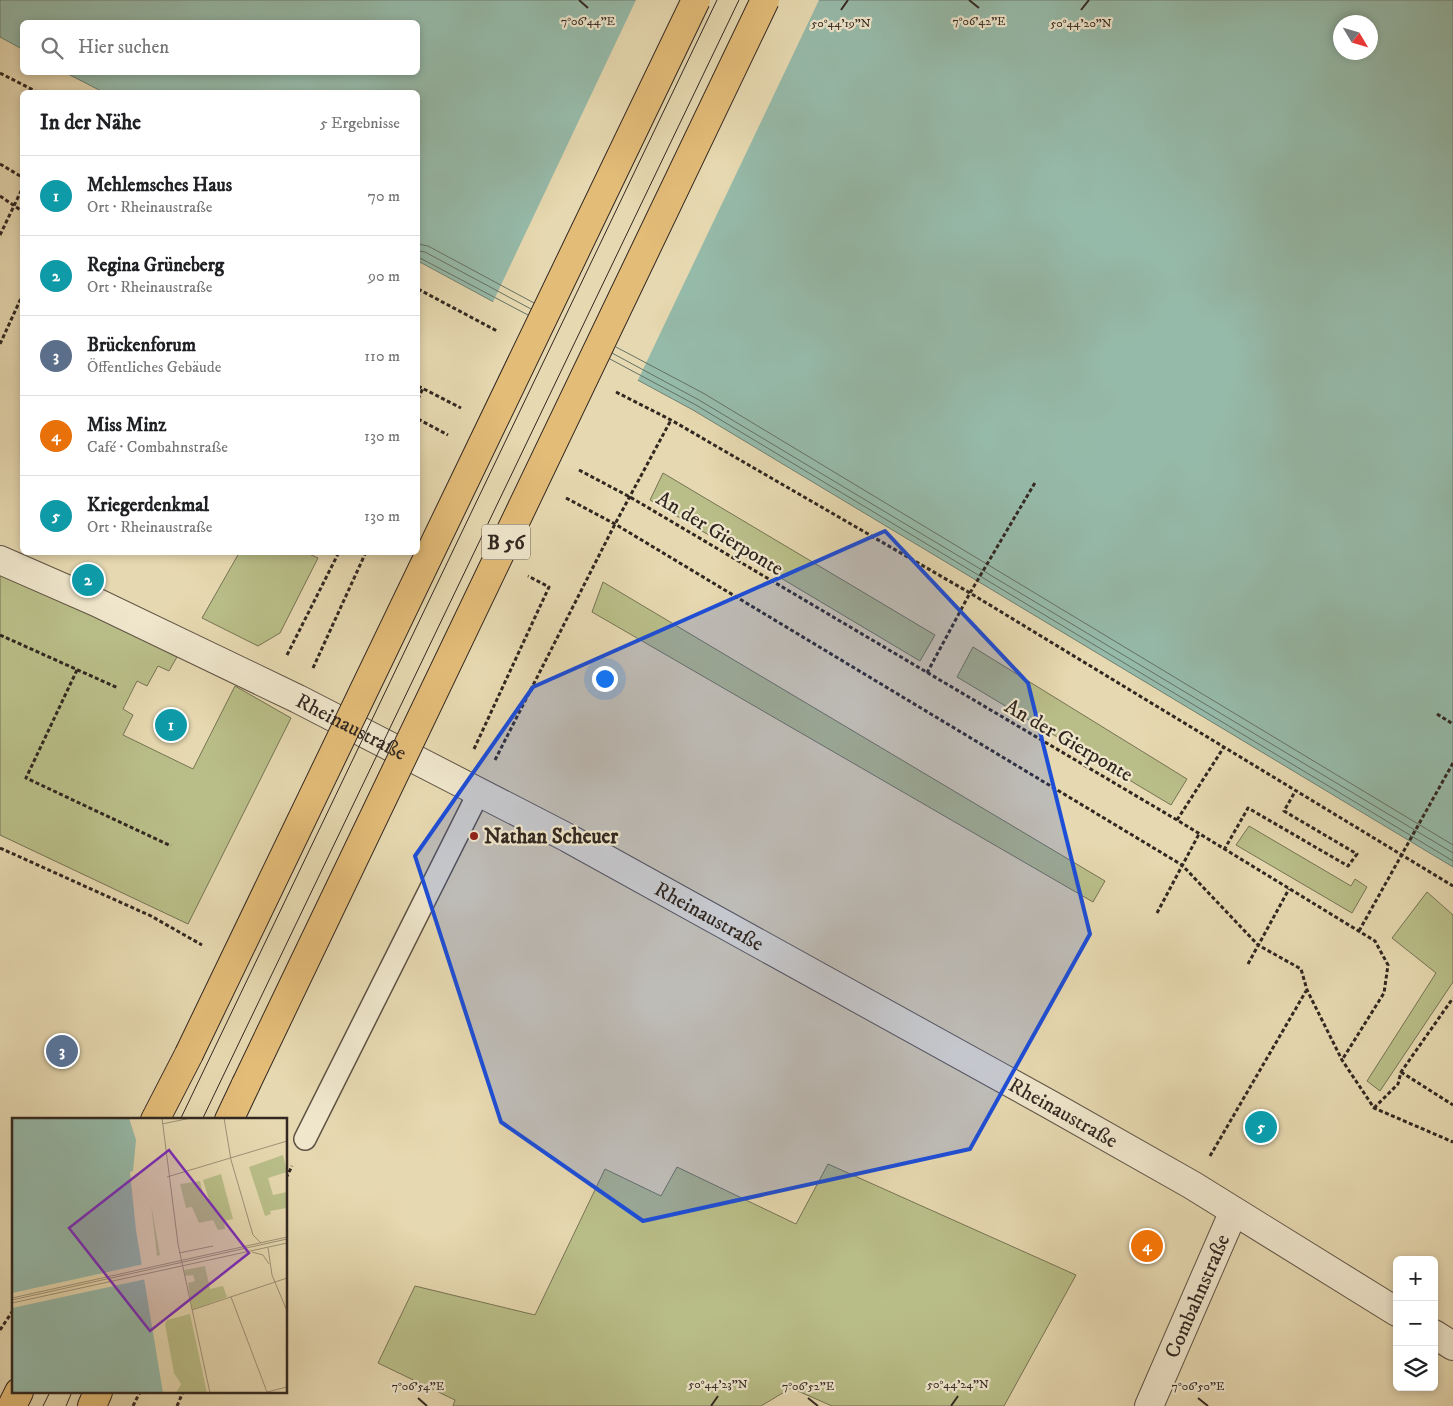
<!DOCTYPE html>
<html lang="de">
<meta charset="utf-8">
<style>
:root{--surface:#fff;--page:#f6f6f6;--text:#202124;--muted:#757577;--line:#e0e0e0;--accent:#1a73e8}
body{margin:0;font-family:"IM FELL DW Pica",serif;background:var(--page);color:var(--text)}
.controls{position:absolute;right:15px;bottom:15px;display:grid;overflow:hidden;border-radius:8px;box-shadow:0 2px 8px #0003}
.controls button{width:45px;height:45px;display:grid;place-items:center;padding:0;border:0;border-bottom:1px solid var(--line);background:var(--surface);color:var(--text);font:25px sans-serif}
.compass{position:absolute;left:1333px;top:15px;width:45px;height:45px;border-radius:50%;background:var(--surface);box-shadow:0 2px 8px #0003;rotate:128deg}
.you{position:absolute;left:604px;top:678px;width:18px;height:18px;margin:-12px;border:4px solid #fff;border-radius:50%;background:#1a73e8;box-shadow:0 0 0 8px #1a73e833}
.badge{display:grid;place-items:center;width:32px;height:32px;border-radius:50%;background:var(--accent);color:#fff;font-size:16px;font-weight:700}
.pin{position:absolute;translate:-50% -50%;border:2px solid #fff;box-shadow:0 1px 5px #0006}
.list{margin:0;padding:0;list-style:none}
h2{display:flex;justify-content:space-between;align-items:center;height:65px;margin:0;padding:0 20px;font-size:21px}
h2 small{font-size:16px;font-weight:400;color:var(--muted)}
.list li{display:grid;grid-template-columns:32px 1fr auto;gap:15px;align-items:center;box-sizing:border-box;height:80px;padding:0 20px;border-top:1px solid var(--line)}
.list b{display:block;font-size:19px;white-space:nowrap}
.list p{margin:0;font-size:16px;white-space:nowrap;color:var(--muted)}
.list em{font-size:16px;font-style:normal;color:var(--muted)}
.icon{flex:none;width:28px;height:28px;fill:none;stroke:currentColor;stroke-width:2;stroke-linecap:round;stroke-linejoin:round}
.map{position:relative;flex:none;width:1453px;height:1406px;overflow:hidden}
.search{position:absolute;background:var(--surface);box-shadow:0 2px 8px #0003;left:20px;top:20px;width:400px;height:55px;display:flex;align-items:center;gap:12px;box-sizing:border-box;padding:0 18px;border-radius:8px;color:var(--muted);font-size:19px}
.panel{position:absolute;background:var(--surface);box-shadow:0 2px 8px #0003;left:20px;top:90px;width:400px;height:465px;border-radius:8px}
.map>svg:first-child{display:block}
.green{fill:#b9be88;stroke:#767354}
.water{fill:#96baa9;stroke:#6e8073;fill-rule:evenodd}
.pier{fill:#e6d8b0}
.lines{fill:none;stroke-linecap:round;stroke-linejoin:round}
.shore{stroke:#647165;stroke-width:1}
.service-casing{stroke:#5f5445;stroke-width:24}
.minor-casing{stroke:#5f5445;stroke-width:30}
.primary-casing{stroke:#322821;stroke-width:30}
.path{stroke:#322821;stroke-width:3;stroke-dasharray:4 2.5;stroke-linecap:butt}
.service{stroke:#efe6cc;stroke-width:21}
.minor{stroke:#efe6cc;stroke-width:28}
.primary{stroke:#e3bc78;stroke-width:28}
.tram{stroke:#322821;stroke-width:1}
.primary-bridge-casing{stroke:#322821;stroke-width:30;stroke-linecap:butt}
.primary-bridge{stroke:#e3bc78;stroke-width:28}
.marked{fill:#1d4ed8;fill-opacity:0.2;stroke:#1d4ed8;stroke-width:4;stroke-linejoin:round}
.ticks{fill:none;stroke:#322821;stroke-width:2}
.poi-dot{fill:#8f2418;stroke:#efe6cc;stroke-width:2}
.labels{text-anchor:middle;stroke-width:4.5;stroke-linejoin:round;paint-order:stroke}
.shield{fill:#efe6cc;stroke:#6b6154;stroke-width:1}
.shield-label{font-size:20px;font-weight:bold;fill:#322821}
.street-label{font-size:21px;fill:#322821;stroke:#efe6cc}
.poi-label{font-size:21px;font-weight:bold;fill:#322821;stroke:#efe6cc;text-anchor:start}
.inset-road{fill:none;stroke:#9e9277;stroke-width:1}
.view{fill:#7b2cbf;fill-opacity:0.15;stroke:#7b2cbf;stroke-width:2.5}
.inset-edge{fill:none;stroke:#322821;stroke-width:2.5}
.ticks-label{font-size:12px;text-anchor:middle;fill:#322821;stroke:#efe6cc;stroke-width:4.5;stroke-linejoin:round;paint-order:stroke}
</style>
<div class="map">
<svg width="1453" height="1406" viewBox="0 0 1453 1406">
<rect width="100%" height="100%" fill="#e6d8b0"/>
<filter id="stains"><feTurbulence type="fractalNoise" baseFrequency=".004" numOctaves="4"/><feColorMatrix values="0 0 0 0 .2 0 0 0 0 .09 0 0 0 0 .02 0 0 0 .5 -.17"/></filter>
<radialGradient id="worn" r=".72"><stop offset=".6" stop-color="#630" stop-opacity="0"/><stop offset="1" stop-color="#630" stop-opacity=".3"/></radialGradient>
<path class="green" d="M663,473l272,162 -15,26 -270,-161z
M239,553h68l11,5 -38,75 -22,13 -56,-28z
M0,567l177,90 -8,14 -11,-5 -11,20 -10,-5 -14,28 10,6 -10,20 70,34 42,-83 56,32 -103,206 -188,-89z
M603,582l502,299 -12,21 -501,-290z
M973,647l214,132 -16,26 -214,-128z
M1249,826l102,60 4,-7 12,8 -15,26 -116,-68z
M1427,892l26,23v67l-73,109 -13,-10 69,-108 -44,-35z
M828,1164l248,111 -72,131h-172l-41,-18 -30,18h-308l2,-6 -77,-37 37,-77 120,29 70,-146 56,27 16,-29 119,57z"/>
<path class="water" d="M0,0h1453v867l-760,-457 -275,-149v-169h-315l-37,-19 352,-1v-50h-396v27l-22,-12zM1340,22h30v30h-30z"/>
<path class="pier" d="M636,0h183l-182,382 -145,-78z"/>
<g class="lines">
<path class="shore" d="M418,244l10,2 106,57
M418,251l7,1 106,57
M418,257l110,58
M616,347l87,46 750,452
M612,353l87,47 754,453
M610,359l86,46 757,456"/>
<g class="service-casing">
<path id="service" d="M305,1139l174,-347"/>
</g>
<g class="minor-casing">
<g id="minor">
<path id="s1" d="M0,560l96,42 202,97 270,139 481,266 143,81 205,127"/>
<path d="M1434,1334l19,12"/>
<path id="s2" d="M1149,1406l84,-193"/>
</g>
</g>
<g class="primary-casing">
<path id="primary" d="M155,1120l34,-66
M229,1120l17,-36
M12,1406l7,-14
M92,1406l6,-14"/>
</g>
<path class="path" d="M0,73l37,19
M0,164l22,13
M0,196l22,15
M0,235l22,-46
M418,289l79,42
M0,344l22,-48
M418,386l43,22
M616,392l55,28 299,173 483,293
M418,399l5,-11
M418,419l30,16
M579,470l51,27 547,323 198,121 13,24 -4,28 -42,67
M566,498l49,26 567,341 76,80 43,24 6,21 35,70 32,48 79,34
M0,635l118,53
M287,655l52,-103
M313,668l53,-116
M77,670l-51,108 145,68
M927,673l43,-80 66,-112
M1437,714l16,10
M474,749l75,-162 -21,-11
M495,760l120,-236 56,-104
M1177,820l47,-73
M0,848l151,68 51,29
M1224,850l24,-42 100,58 9,-12 -73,-43 12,-21
M1157,913l42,-79
M1359,931l94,-168
M1248,964l41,-75
M1401,1072l52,33
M1374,1108l24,-24 3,-12 52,-74
M1210,1156l96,-165
M286,1178l6,-12
M0,1330l14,-21
M133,1406l7,-14
M177,1406l6,-14"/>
<use href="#service" class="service"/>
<use href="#minor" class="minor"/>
<use href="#primary" class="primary"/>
<path class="tram" d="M180,1120l537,-1120
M202,1120l537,-1120
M43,1406l7,-14
M66,1406l6,-14"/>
<g class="primary-bridge-casing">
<path id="primary-bridge" d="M189,1054l507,-1054
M246,1084l519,-1084"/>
</g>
<use href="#primary-bridge" class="primary-bridge"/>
</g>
<path class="marked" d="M885,531l143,152 62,251 -120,215 -327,72 -142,-99 -86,-266 118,-169z"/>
<path class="ticks" d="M579,0l9,8M969,0l10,8M841,10l7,-10M1081,10l8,-10M418,1398l9,8M808,1398l10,8M1198,1398l10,8M711,1406l7,-10M951,1406l7,-10"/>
<circle class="poi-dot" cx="474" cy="836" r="5"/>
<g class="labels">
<rect class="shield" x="482" y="524.5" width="48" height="35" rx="4"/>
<g class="shield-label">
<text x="506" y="549">B 56</text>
</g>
<g class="street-label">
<text transform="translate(720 533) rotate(31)" y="7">An der Gierponte</text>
<text dy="7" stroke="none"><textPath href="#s1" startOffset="389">Rheinaustraße</textPath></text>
<text transform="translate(1069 740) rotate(30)" y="7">An der Gierponte</text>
<text dy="7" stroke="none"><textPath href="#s1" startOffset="794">Rheinaustraße</textPath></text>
<text dy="7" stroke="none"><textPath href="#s1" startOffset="1199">Rheinaustraße</textPath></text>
<text dy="7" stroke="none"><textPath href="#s2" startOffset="120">Combahnstraße</textPath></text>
</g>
<g class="poi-label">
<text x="484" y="843">Nathan Scheuer</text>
</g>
</g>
<g transform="translate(12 1118)">
<rect width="275" height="275" fill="#e6d8b0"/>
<path d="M271,37l4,17 -19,6 5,17 14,-3v16l-17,3 1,3 -6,2 -16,-49zM209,56l12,45 -9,2 1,8 -7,1 -5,-10 -14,3 -7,-16 -6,1 -6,-24 20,-3 4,17 5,2 -6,-20zM139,86l9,51 -3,1zM193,148l5,23 13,-3 4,11 -35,13 -4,-27 7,-2 -2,-6 -8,1 -1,-6zM178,196l17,79h-31l5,-9 -7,-11 -9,-49 2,-4z" fill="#b9be88"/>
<path d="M0,0h117l7,22 -3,31 -3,1 6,58 27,163h-151z" fill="#96baa9"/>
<path d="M132,146l2,15 -134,29v-15z" fill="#e6d8b0"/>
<path class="inset-road" d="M150,0l16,126 32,149M212,0l7,42 22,75 8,8M150,6l29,-6M155,59l120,-36M256,130l4,27 15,36M240,134l11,3 6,9M167,135l34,-7M219,179l36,95 20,-5M0,180l275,-61M0,182l275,-61M0,185l275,-60M180,192l95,-32"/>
<path class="view" d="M157,32l80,103 -99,78 -81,-103z"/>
<rect width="275" height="275" class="inset-edge"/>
</g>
<g class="ticks-label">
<text x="588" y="25">7°06'44"E</text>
<text x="979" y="25">7°06'42"E</text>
<text x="841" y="27">50°44'19"N</text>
<text x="1081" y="27">50°44'20"N</text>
<text x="718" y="1388">50°44'23"N</text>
<text x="958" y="1388">50°44'24"N</text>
<text x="418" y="1390">7°06'54"E</text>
<text x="808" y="1390">7°06'52"E</text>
<text x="1198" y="1390">7°06'50"E</text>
</g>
<rect width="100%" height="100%" filter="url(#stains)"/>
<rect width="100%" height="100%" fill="url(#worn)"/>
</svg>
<div class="controls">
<button>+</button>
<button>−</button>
<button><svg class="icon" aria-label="layers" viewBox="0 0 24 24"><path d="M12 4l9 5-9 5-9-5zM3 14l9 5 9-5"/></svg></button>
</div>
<svg class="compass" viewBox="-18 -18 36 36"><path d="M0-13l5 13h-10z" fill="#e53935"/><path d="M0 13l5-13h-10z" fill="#757577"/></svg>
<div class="you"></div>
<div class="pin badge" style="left:171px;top:725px;background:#0f9aa8">1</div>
<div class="pin badge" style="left:88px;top:580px;background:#0f9aa8">2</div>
<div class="pin badge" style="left:62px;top:1051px;background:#5c6f8a">3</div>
<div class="pin badge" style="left:1147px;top:1246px;background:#e8710a">4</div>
<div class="pin badge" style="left:1261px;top:1127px;background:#0f9aa8">5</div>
<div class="search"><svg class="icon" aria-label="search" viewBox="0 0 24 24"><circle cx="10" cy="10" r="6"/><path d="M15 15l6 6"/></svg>Hier suchen</div>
<section class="panel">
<h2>In der Nähe<small>5 Ergebnisse</small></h2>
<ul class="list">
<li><span class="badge" style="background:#0f9aa8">1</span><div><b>Mehlemsches Haus</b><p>Ort · Rheinaustraße</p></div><em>70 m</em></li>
<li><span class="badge" style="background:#0f9aa8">2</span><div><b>Regina Grüneberg</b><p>Ort · Rheinaustraße</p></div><em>90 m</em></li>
<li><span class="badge" style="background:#5c6f8a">3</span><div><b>Brückenforum</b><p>Öffentliches Gebäude</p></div><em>110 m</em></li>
<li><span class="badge" style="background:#e8710a">4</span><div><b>Miss Minz</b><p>Café · Combahnstraße</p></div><em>130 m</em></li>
<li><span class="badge" style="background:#0f9aa8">5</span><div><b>Kriegerdenkmal</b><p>Ort · Rheinaustraße</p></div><em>130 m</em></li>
</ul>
</section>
</div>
